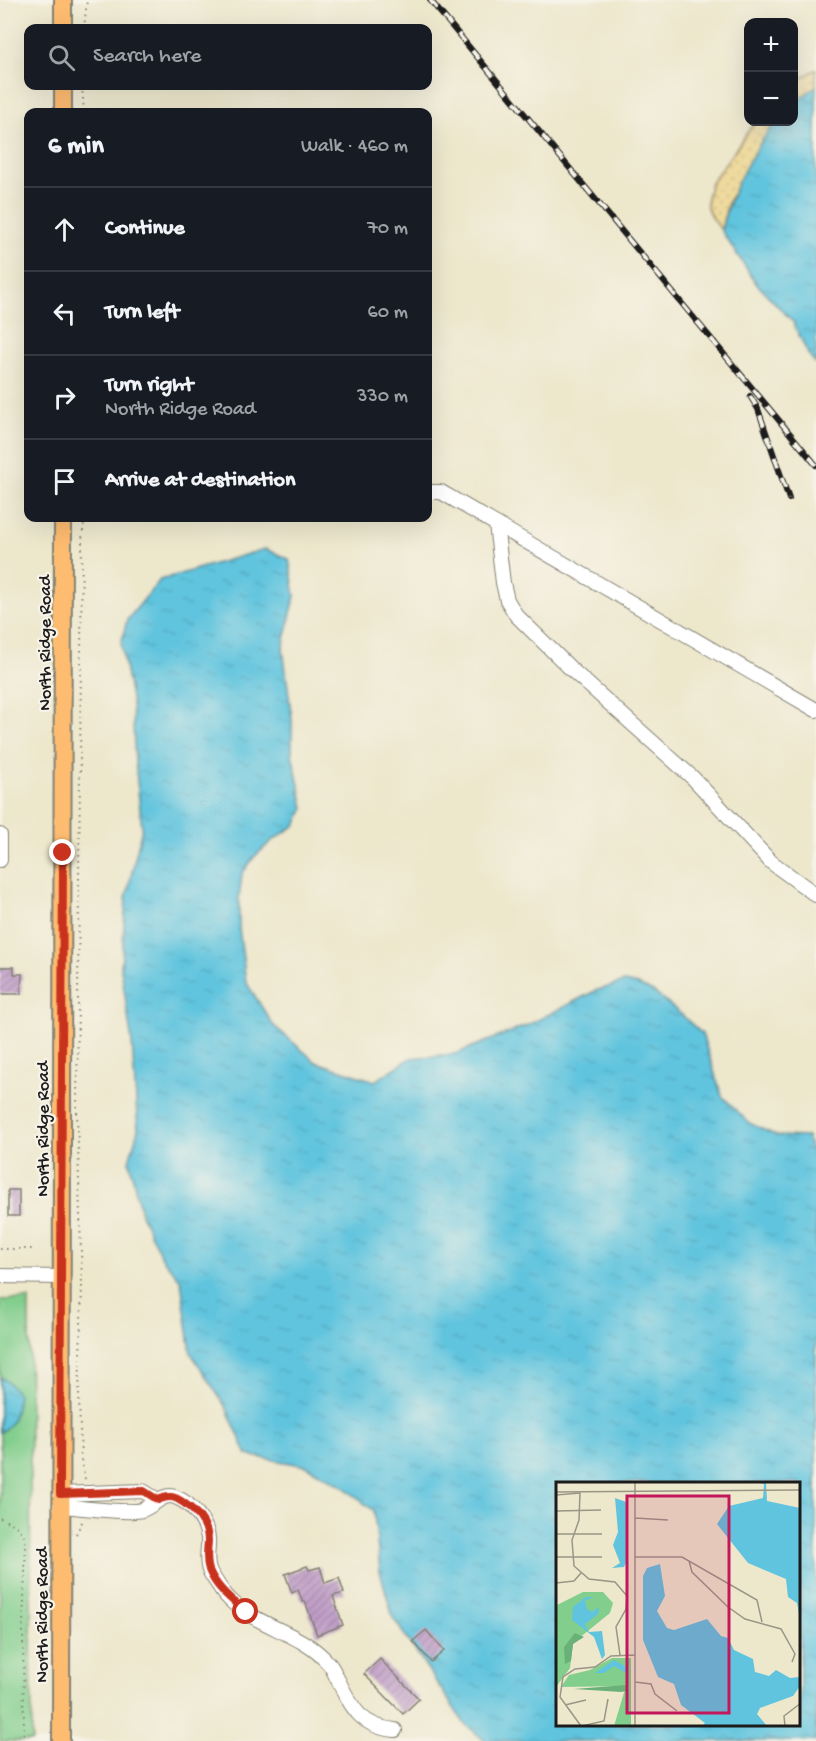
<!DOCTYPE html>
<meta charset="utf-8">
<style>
:root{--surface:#171b24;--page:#20242c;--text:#f1f3f6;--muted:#9ea1a6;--line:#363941}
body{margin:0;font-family:"Gochi Hand",sans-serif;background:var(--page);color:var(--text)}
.controls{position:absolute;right:18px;top:18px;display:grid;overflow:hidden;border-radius:12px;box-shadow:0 6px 24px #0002}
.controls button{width:54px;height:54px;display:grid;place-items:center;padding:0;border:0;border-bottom:2px solid var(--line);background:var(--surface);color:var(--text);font:30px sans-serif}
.stop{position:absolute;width:18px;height:18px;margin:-14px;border:4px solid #c8321e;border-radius:50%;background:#fff}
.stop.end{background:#c8321e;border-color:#fff;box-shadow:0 2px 6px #0008}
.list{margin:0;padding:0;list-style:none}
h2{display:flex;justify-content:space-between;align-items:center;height:78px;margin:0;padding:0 24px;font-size:26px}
h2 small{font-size:20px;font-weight:400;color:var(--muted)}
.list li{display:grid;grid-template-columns:39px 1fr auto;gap:18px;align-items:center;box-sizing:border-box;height:84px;padding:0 24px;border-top:2px solid var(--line)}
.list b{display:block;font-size:22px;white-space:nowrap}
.list p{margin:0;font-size:20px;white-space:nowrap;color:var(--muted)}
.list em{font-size:20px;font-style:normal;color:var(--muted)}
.icon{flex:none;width:33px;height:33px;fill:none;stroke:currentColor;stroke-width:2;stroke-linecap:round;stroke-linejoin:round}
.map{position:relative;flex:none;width:816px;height:1741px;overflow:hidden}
.search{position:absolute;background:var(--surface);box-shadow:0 6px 24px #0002;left:24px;top:24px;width:408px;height:66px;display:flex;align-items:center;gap:15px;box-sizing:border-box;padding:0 21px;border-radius:12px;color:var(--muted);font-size:22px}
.panel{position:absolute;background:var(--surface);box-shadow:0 6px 24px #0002;left:24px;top:108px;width:408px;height:414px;border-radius:12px}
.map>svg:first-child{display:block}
.grass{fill:#82ce8d;stroke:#4f7554;stroke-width:1.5}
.sand{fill:url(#sand-dots);stroke:#857b5d;stroke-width:1.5}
.water{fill:url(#water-ripples);stroke:#3e707d;stroke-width:1.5;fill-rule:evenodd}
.building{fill:url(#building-hatch)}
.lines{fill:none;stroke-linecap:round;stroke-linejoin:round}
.minor-casing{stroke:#848274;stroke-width:16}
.major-casing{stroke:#848274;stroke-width:20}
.path{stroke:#848274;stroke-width:2;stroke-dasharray:1.5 4.5;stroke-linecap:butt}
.minor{stroke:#fff;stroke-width:14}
.major{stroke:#febc71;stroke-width:16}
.rail-casing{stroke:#1c1c1c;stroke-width:6}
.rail{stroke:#f7f3e8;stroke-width:4;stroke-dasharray:11;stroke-linecap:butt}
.route{stroke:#c8321e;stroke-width:8}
.labels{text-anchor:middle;stroke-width:4.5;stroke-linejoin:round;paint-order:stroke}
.street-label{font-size:18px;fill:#1c1c1c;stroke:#f7f3e8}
.inset-road{fill:none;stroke:#999686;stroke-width:1.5}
.view{fill:#c2185b;fill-opacity:0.15;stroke:#c2185b;stroke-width:3}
.inset-edge{fill:none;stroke:#1c1c1c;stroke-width:3}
</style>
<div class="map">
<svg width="816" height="1741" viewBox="0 0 816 1741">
<defs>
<pattern id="sand-dots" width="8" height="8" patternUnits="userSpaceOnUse" patternTransform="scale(1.5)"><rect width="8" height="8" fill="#eeda9e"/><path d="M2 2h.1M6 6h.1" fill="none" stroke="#ccba88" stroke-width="1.8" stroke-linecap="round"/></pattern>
<pattern id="water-ripples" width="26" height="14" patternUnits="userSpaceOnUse" patternTransform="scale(1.5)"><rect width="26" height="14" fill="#60c4de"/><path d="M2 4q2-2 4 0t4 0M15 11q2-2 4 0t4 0" fill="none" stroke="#53a8be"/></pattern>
<pattern id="building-hatch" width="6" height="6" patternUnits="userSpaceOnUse" patternTransform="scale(1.5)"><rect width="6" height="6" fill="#bf9bc7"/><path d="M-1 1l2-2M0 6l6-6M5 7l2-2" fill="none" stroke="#9a7ea1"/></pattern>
</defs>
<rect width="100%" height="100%" fill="#f7f3e8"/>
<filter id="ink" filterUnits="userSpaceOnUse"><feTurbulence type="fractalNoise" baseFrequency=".0167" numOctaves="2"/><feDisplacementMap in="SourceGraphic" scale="12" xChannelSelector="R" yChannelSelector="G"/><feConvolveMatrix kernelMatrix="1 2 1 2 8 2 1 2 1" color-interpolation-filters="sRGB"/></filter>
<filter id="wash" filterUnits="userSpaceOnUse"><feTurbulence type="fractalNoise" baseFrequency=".008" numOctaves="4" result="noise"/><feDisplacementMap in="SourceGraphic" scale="24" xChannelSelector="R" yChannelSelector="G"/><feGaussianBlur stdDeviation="1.35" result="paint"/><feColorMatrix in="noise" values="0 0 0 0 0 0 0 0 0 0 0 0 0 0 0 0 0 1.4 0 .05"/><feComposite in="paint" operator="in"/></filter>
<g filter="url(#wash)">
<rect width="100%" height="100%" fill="#ede7cc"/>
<path class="grass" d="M29,1299l3,442h-32v-441z"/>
<path class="sand" d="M816,69v17l-22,17v-20z
M755,122h20l-47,80 -7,28 -12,-17 -2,-6v-10l4,-14z"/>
<path class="water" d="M816,86v278l-7,-8 -16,-34 -37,-39 -35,-53c11,-44 28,-72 54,-108h19v-19z
M265,549l24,10 6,37 -12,52 9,72v34l12,54 -8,17 -23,15 -19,17 -12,17 -3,25v29l7,54 27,43 43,37 59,19 36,-23 44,-4 73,-29 67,-34 29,-9 14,3 15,7 29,23 20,19 20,62 27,27 28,13 30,1 9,30v574h-331l-21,-18 -71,-105 -13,-47 -6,-60 -33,-26 -34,-19 -60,-11 -20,-46 -36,-56 -10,-72 -20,-25 -20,-42 -12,-53 9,-31 -6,-87 -11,-74 5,-70 16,-71 -7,-66 -3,-58 -11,-60 6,-24 33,-40zM558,1483h242v241h-242z
M0,1377l8,5 10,12c-2,14 -3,32 -18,38z"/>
<g id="blocks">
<path class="building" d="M0,967h14v7h8l-1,20h-21z
M8,1190h11v26h-11z
M307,1566l2,4 11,-3 5,16 14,-5 5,15 -11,3 10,29 -26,10 -12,-34 -2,1 -5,-12 -6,3 -7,-19z
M426,1630l18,21 -13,11 -18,-21z
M380,1659l39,40 -16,15 -39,-40z"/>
</g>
</g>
<g filter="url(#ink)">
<use href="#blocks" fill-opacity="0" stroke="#848274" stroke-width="1.5"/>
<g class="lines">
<g class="minor-casing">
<path id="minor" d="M428,492h13l375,218
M496,524l7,59 4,17 9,15 57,56 120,107 78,84 45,33
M0,835v25
M0,1276l60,1
M60,1494l83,-3 15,9
M60,1506c18,1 67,8 82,4 11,-3 21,-18 33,-13 16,6 31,24 33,41 1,11 -3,21 1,32 3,6 8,13 12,19 26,38 80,40 108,75 4,4 6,11 9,16 14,28 23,47 57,50"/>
</g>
<g class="major-casing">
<path id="major" d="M63,28v-28
M63,112v-26
M61,1741c-2,-408 2,-816 2,-1223"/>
</g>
<path class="path" d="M84,28l3,-28
M82,86l2,26
M0,1249h34
M85,1479l-4,-20 -2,-63 3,-111 -5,-174 5,-572 2,-16 3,-5
M0,1518c15,7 22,8 26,26l-3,84 1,113
M76,1534l7,-14"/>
<use href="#minor" class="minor"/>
<use href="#major" class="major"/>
<g class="rail-casing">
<path id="rail" d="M430,0l386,465
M750,396l8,13 31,90"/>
</g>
<use href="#rail" class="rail"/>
</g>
</g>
<g class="lines" filter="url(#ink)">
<path class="route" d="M63,853l-3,641 84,-3 14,9c11,-5 16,-4 26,3 13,9 24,22 24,38 -1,10 -2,20 1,29 7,18 23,30 37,42"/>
</g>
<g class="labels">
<g class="street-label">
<text transform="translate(44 643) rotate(-90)" y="6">North Ridge Road</text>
<text transform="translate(42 1129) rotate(-90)" y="6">North Ridge Road</text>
<text transform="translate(41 1615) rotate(-90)" y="6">North Ridge Road</text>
</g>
</g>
<g transform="translate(556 1482)">
<rect width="244" height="244" fill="#ede7cc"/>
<path d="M27,110h20l10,11 -3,10 -37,30 -3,25 -14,19 1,-82zM56,176h19v68h-17l12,-40 -65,1 8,-12 21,-5z" fill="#82ce8d"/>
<path d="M19,151l9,4 -11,7 -2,17 -6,3 -1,-17zM70,203l1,6 -6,1 -47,-3z" fill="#69b178"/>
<path d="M199,0l11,1 1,18 33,7v111l-3,-16 -9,-6 -2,-18 -38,-16 -31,-39 12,-18 34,-8 1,-14zM59,16l11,4 2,57 -4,8 -12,1 8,-5 -7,-18 5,-13zM104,82l5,32 -8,15 10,17 7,2 33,-11 14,17 7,2 6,12 19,9 2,13 14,4 7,-6 14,8 10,-1v9l-7,10 -33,12 -3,6 10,12h-65l3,-3 -24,-18 -7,-21 -16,-7 -15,-37v-64l4,-8zM30,115h7l-8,4 2,8 5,3 7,-5 -1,7 -13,10 4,8 13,-1 3,24 -3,4 -8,-22 -22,-17 1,-13zM58,178l14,8v6l-14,-8 -10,7h-9z" fill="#60c4de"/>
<path class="inset-road" d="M0,10l245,-2M0,13l24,-2 -1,27 -7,20 2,26 15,13 26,3 12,14 -1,13 -10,18 4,28M0,29l45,-1M79,36l33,2M0,52h46M0,75h46M79,75h47l75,43 5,22M133,79l3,11 36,35 17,12 36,10 14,25 -3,8M0,101l18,-2 7,-8M79,200l16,2 4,10 22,17M9,223l21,-5M25,244l-21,-29 3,-20 12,-8 20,-2 16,-11 24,-1M26,244l22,-5 4,-22M79,244v-244M229,244l-1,-10 17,-13"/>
<path class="view" d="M71,14h102v217h-102z"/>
<rect width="244" height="244" class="inset-edge"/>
</g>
</svg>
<div class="controls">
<button>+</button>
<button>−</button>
</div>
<div class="stop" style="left:246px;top:1612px"></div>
<div class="stop end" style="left:63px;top:853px"></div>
<div class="search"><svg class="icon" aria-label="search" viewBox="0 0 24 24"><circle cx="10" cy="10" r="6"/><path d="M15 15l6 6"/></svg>Search here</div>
<section class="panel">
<h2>6 min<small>Walk · 460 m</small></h2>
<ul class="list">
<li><svg class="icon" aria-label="ahead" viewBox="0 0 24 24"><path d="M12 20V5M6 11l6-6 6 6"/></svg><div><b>Continue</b></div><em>70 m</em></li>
<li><svg class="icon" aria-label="left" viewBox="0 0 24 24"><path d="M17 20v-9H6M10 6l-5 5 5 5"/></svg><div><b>Turn left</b></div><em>60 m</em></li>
<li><svg class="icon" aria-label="right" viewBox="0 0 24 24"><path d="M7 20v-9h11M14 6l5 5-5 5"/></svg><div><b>Turn right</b><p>North Ridge Road</p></div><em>330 m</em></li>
<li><svg class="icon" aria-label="arrive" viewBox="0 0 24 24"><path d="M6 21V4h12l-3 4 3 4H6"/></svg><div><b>Arrive at destination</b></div></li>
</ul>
</section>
</div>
